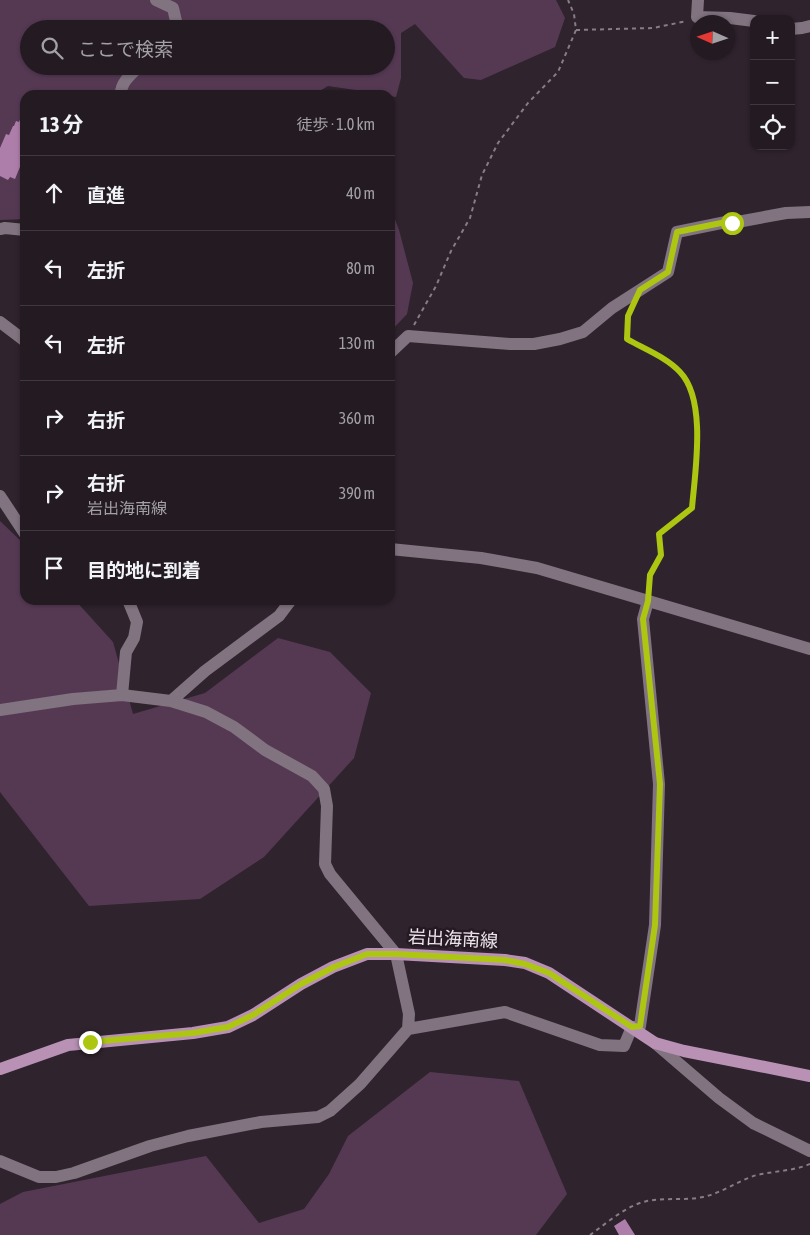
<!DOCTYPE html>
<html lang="ja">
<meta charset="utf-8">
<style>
:root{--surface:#231a22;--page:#2b232a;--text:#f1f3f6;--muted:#a3a1a5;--line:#403840}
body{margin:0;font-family:"Asap Condensed","Noto Sans JP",sans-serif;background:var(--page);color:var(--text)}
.controls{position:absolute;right:15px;top:15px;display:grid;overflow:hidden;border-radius:10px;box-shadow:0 1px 4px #0004}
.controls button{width:45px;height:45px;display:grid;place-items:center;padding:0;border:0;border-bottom:1px solid var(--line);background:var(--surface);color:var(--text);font:25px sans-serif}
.compass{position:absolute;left:690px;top:15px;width:45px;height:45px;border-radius:50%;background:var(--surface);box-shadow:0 1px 4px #0004;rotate:273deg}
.stop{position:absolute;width:15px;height:15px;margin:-11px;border:4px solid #acc612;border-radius:50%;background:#fff}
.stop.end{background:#acc612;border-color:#fff;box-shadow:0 1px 5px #0008}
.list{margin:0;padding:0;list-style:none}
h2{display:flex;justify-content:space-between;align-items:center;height:65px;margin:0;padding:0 20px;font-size:21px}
h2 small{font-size:16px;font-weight:400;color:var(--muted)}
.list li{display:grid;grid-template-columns:32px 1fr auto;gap:15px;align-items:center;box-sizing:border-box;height:75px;padding:0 20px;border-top:1px solid var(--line)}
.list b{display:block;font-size:19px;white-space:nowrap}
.list p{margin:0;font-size:16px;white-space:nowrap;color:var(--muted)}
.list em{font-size:16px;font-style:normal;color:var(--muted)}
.icon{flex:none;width:28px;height:28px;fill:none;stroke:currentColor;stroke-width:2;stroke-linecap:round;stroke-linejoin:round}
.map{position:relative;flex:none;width:810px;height:1235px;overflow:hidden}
.search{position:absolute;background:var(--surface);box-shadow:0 1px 4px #0004;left:20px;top:20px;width:375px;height:55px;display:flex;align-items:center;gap:12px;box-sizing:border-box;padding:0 18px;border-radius:28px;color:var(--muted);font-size:19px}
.panel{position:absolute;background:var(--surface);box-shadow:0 1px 4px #0004;left:20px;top:90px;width:375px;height:515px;border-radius:15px}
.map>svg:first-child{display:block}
.green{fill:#553953;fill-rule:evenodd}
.building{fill:#ae7eab}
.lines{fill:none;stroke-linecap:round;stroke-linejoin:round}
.path{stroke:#877d86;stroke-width:2;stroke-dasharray:4 4;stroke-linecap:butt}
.minor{stroke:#817380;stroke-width:12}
.major{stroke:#b891b5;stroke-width:12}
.route{stroke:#acc612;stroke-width:6}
.labels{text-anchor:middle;stroke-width:5;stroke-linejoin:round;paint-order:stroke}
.street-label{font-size:18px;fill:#ede5ec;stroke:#251a24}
</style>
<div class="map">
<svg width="810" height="1235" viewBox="0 0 810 1235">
<rect width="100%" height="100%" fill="#2f232e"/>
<path class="green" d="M0,0h556l9,18 -10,29 -74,33 -17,-2 -49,-54 -14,9v45l-5,19 -6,-1v-1l-62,-9 -15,9h-288v124l-25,1zM29,29h357v37h-357z
M390,206l9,24 14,53 -6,31 -17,18z
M0,521l25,24v55h50l38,42 20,72 72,-21 73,-55 52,14 41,41 -17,65 -90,99 -64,42 -111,7 -89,-114z
M430,1072l89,9 48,113 -31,41h-536v-31l23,-12 183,-36 53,67 45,-14 25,-35 19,-38z"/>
<path class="building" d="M25,108v55l-3,-1 -7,17 -5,-2 -2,3 -8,-4v-28l6,-14 3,1 4,-9h1l2,-5 3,1z
M625,1219l10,16h-16l-5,-9z"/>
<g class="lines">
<path class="path" d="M576,30l77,-2 34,-7
M631,309l-3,7 -1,23c17,10 39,18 53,33 27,28 15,100 12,136l-33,27 2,20 -11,20 -1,14
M414,325l22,-39 15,-35 19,-33 12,-43 16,-32 30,-40 30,-31 18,-42 -2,-16 -6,-14
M590,1235c14,-10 29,-23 45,-30 21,-10 46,-3 68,-8 19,-4 36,-17 54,-22 18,-4 36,-4 53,-11"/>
<path class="minor" d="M156,0l17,8 3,13 -3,8
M698,0l-1,17 33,1 24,3
M791,29l11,-1 8,-2
M121,95c-1,-12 10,-21 19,-29
M0,229l5,-1 20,2
M0,322l25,19
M390,353l18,-17 102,8h24l26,-5 23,-7 29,-24 56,-36 9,-40 49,-10 6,1 54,-10 24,-1
M0,496l25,38
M390,549l91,9 56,10 273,81
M122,695l4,-43 8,-14 3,-16 -9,-22
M171,701l34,-30 74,-55 12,-16
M0,710l73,-11 49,-4 49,6 35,11 28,15 31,23 47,26 12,13 3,17 -2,58 5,10 66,80 13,60 -1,15 -48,55 -30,27 -12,6 -57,5 -73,14 -38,10 -76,27 -18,4h-17l-39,-16
M408,1029l97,-17 95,33 24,1 8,-19 8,-1 15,-101 4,-141 -16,-165 5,-18
M655,1043l64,55 34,25 57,28"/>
<path class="major" d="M0,1069l68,-24 125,-12 35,-6 25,-12 48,-31 32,-17 34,-13h29l109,6 20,3 24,10 106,70 29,8 126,25"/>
</g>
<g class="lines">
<path class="route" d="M90,1042l103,-9 35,-6 25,-12 48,-31 33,-17 33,-13h29l109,6 20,4 24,9 83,54 8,-1 15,-101 5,-141 -17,-165 5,-18 2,-26 11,-20 -2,-21 33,-26c3,-36 15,-108 -12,-136 -14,-15 -36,-23 -53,-33l1,-23 12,-26 28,-18 9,-40 49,-10 6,1"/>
</g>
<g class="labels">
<g class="street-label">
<text transform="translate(453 939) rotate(3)" y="6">岩出海南線</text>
</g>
</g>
</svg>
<div class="controls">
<button>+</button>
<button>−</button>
<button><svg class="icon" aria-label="locate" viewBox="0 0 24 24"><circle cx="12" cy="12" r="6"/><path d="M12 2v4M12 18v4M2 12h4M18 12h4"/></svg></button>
</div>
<svg class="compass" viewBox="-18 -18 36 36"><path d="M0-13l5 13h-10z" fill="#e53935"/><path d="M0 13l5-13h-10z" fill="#a3a1a5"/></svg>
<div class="stop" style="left:732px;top:223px"></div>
<div class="stop end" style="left:90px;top:1042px"></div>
<div class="search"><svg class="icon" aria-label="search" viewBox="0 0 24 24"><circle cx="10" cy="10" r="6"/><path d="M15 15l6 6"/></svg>ここで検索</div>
<section class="panel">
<h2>13 分<small>徒歩 · 1.0 km</small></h2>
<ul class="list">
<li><svg class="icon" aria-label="ahead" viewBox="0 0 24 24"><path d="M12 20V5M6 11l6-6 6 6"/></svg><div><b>直進</b></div><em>40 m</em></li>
<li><svg class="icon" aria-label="left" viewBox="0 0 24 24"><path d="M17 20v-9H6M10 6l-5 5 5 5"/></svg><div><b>左折</b></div><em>80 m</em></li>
<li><svg class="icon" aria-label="left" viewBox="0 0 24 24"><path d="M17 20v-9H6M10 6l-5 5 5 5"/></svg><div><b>左折</b></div><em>130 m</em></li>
<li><svg class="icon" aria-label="right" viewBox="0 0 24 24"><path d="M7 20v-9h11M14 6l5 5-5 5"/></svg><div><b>右折</b></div><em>360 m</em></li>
<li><svg class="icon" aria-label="right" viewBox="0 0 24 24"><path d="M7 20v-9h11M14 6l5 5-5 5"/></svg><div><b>右折</b><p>岩出海南線</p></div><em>390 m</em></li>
<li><svg class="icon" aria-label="arrive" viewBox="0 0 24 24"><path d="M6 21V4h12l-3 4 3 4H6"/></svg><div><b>目的地に到着</b></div></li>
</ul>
</section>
</div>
